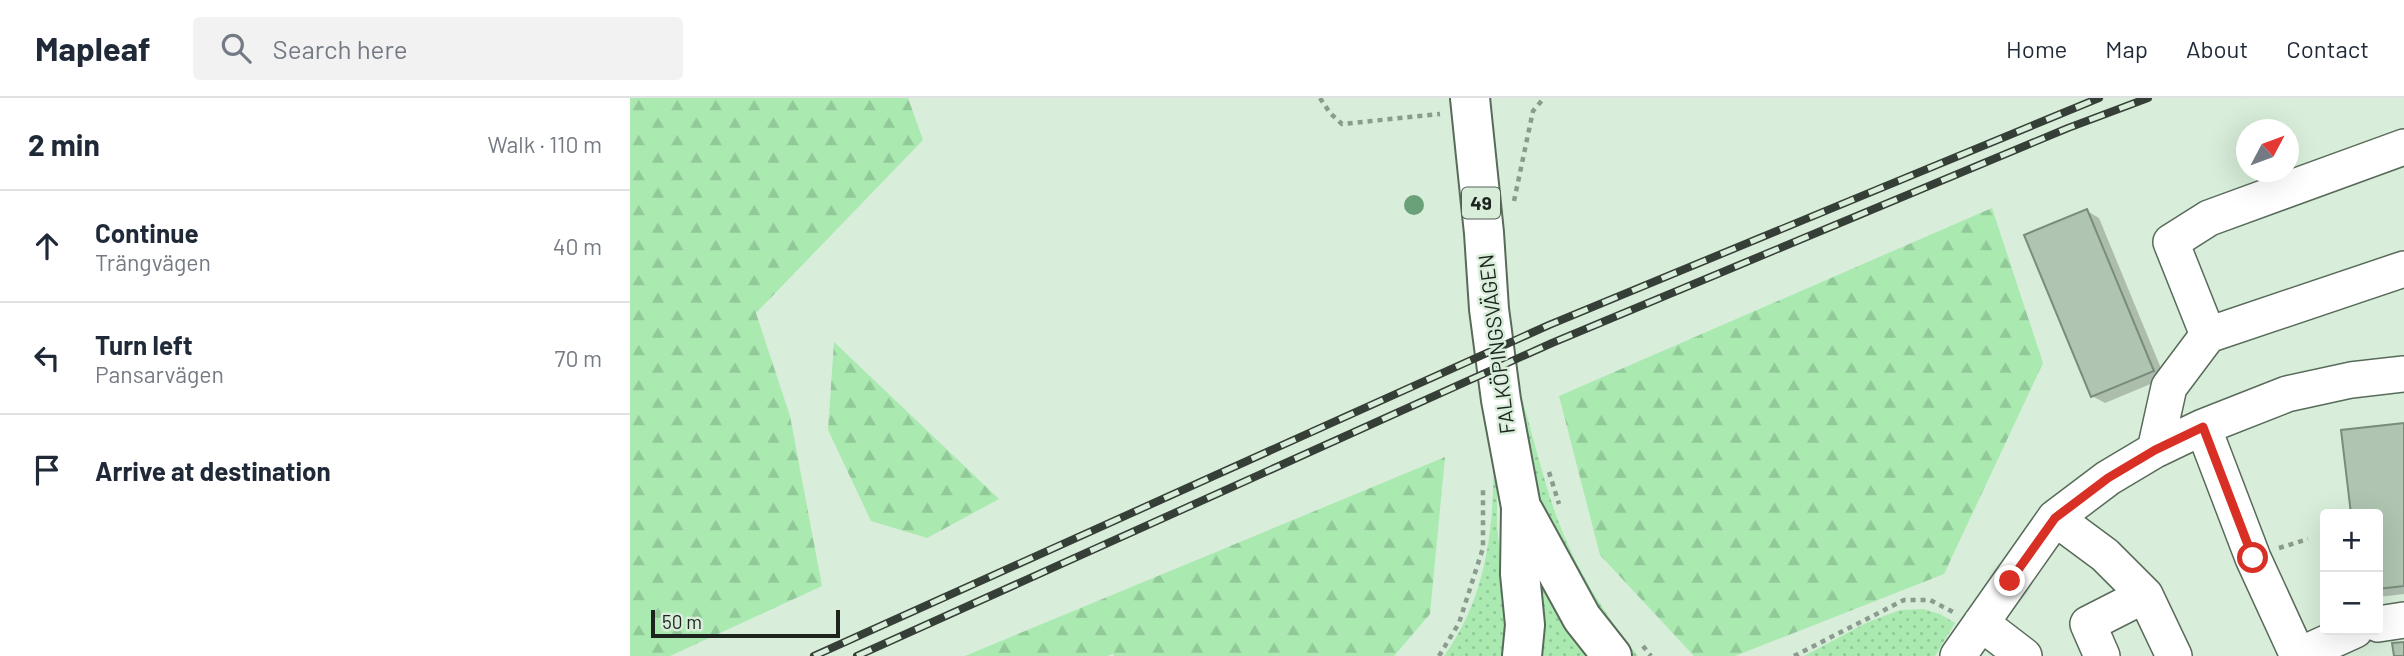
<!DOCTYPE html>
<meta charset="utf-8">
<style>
:root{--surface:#fff;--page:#f2f2f3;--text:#1f2937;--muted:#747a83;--line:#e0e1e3}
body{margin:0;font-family:Barlow,sans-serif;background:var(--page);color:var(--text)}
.controls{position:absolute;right:21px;bottom:21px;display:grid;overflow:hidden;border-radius:7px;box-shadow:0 7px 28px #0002}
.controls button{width:63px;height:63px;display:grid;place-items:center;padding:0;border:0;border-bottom:2px solid var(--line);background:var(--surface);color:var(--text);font:35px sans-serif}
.compass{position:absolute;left:1606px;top:21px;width:63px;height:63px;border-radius:50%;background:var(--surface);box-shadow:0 7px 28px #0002;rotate:49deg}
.scale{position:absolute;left:21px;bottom:18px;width:189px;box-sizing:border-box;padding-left:7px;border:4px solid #1c241d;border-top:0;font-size:19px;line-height:24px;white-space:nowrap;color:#1c241d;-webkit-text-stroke:5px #d8edda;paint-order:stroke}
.stop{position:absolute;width:21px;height:21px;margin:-16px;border:5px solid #d93025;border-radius:50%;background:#fff}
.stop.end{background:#d93025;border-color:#fff;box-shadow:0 2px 7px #0008}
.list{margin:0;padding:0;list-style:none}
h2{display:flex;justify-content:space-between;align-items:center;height:91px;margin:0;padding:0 28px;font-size:30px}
h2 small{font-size:23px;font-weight:400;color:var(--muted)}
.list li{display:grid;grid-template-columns:46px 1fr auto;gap:21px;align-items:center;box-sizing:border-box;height:112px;padding:0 28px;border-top:2px solid var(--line)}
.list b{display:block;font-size:26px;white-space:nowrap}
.list p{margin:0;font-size:23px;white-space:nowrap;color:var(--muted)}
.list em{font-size:23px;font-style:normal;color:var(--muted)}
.icon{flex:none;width:38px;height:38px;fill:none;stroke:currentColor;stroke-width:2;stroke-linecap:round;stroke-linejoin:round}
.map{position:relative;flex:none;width:1774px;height:558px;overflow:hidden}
header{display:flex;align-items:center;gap:42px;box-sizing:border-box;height:98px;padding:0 35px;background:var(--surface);border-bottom:2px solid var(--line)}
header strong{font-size:33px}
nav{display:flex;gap:38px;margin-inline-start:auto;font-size:24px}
.search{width:490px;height:63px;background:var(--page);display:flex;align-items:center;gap:18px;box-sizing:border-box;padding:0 24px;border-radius:7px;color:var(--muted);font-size:26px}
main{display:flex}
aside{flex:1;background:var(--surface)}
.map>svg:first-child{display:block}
.grass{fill:url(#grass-dots)}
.forest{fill:url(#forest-firs)}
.shadow{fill:#0003}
.building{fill:#afc4b1;stroke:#7a8d7c;stroke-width:2}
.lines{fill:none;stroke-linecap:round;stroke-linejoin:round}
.minor-casing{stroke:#586b5a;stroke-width:38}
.major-casing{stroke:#586b5a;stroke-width:42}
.path{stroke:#8b9b8d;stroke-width:4.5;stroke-dasharray:5 5;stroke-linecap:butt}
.minor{stroke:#fff;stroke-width:35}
.major{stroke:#fff;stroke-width:38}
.rail-casing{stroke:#363f37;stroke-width:8}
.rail{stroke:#d8edda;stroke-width:5;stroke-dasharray:16;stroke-linecap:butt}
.tree{fill:#6ba178}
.route{stroke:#d93025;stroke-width:9}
.labels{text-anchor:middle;stroke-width:5;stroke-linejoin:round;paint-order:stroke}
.shield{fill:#d8edda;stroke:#546056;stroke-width:2}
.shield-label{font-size:19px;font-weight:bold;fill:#1c241d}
.street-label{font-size:21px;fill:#1c241d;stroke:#d8edda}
</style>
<header>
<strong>Mapleaf</strong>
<div class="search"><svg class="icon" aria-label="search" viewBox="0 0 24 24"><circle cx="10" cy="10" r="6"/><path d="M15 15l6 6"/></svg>Search here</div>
<nav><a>Home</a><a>Map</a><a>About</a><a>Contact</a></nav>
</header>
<main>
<aside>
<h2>2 min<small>Walk · 110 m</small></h2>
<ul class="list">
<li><svg class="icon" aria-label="ahead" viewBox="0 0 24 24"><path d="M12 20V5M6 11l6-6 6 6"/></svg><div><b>Continue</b><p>Trängvägen</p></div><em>40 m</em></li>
<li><svg class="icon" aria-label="left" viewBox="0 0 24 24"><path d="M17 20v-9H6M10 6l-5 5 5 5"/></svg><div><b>Turn left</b><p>Pansarvägen</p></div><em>70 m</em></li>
<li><svg class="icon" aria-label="arrive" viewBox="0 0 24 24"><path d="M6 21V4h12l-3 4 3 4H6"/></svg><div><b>Arrive at destination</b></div></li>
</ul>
</aside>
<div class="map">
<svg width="1774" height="558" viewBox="0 0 1774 558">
<defs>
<pattern id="grass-dots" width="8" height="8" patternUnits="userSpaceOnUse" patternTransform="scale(1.75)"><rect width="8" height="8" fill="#aaeab1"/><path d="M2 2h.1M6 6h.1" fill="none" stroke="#92c998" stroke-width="1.8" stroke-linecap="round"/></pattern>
<pattern id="forest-firs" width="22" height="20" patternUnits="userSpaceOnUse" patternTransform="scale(1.75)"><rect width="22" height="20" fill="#aaeab1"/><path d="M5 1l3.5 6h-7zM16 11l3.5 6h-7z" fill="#92c998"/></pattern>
</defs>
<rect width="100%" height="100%" fill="#d8edda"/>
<path class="grass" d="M889,291c13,42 23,87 38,129 19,51 47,96 81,138h-17l-72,-121 -19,-70 -14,-75z
M863,355l4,20v54l10,79 -2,50h-61c43,-59 51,-132 49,-203z
M904,466l60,92h-56z
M1293,511l17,5 15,9 -20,33h-131l64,-34 32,-12z"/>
<path class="forest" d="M0,0h278l15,42 -167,173 34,103 32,170 -152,70h-40z
M1362,110l51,155 -99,211 -209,82h-41l-94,-101 -41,-159z
M204,244l165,157 -72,39 -56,-17 -43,-91z
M815,359l-15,157 -36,42h-280l-1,-2 -6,2h-142z"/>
<path class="shadow" d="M1457,113l12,7 66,160 -60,25 -13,-7z
M1774,326v170l-26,3v-83h-25l-10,-82z"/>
<path class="building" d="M1457,111l67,162 -63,26 -67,-162z
M1774,325v163l-26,3v-75h-27l-10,-84z
M1774,544v14h-10l-2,-13z"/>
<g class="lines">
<g class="minor-casing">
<path id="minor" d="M1578,237l196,-66
M1573,329l50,131 45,98
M1525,352l14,-63 39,-52 -37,-93 38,-24 195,-71
M1425,420l50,37 40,40 29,61
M1351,525l43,33
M1748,526l26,-4
M1328,558l97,-138 53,-40 47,-28 48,-23 84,-33 64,-14 53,-6
M1472,558l-14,-32 57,-29
M1668,558l57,-26"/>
</g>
<g class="major-casing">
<path id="major" d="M840,0l14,135 5,76 12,91 20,107 -1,67 5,51 -3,31
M894,414l58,106 30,38"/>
</g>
<path class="path" d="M690,0l10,15 12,11 98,-10
M884,103l19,-90 11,-13
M919,374l10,32
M1649,450l29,-9
M1013,548l8,10
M809,558l20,-33 24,-75v-60
M1164,558l110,-56h26l25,13"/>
<use href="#minor" class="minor"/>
<use href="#major" class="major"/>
<g class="rail-casing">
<path id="rail" d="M184,558l735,-331 550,-227
M227,558l695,-313 516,-215 80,-30"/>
</g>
<use href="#rail" class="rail"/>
</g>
<circle class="tree" cx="784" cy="107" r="10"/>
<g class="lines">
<path class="route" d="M1380,483l45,-63 53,-40 47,-28 48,-23 50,131"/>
</g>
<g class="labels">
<rect class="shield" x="832" y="89.5" width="38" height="31" rx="5"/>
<g class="shield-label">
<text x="851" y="112">49</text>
</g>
<g class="street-label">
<text transform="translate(867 246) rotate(-97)" y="7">FALKÖPINGSVÄGEN</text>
</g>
</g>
</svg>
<div class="controls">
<button>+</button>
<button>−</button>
</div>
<svg class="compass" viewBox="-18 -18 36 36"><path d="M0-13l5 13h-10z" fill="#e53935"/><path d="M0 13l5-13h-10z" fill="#747a83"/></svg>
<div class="scale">50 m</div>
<div class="stop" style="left:1623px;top:460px"></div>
<div class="stop end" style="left:1380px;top:483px"></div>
</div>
</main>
